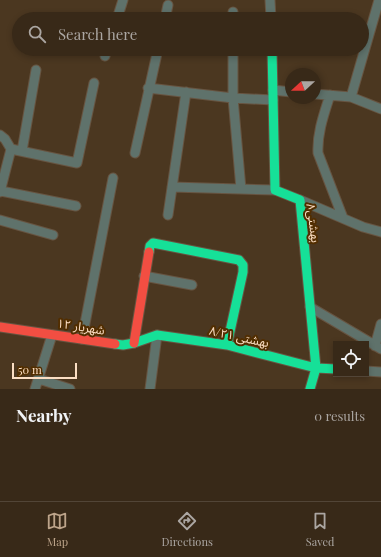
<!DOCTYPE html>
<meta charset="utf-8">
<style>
:root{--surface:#382918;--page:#433525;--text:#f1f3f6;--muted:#aba6a2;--line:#524537;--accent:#bda48a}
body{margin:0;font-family:"Playfair Display","Noto Sans Arabic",serif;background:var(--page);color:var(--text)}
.controls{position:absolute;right:12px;bottom:12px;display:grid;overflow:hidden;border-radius:0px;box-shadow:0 2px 6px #0003}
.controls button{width:36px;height:36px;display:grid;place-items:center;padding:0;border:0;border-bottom:1px solid var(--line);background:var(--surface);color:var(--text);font:20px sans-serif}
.compass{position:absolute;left:285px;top:68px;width:36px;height:36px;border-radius:50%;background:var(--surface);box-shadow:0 2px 6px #0003;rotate:249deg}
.scale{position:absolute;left:12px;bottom:10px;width:65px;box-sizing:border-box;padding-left:4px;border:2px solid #fbdec3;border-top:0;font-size:11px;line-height:14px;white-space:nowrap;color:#fbdec3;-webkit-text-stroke:3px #522e00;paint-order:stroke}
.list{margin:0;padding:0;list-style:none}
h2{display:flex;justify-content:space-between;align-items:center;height:52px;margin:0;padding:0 16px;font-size:17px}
h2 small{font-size:13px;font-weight:400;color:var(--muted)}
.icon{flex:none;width:22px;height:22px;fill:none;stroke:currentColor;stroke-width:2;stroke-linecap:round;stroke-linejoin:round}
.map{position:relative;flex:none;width:381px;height:389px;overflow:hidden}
.search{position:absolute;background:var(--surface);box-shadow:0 2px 6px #0003;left:12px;right:12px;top:12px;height:44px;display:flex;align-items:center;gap:10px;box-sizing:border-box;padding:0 14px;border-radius:22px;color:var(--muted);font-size:15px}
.sheet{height:112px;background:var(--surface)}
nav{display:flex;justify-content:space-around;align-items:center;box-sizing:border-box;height:56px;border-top:1px solid var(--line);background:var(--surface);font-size:11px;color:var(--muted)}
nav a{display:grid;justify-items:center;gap:2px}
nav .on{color:var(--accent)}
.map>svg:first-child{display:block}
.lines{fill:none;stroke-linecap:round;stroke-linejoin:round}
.street-casing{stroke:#675441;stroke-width:11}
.fast-casing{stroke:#675441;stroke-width:11}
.jam-casing{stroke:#675441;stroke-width:11}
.street{stroke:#5f726b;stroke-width:9}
.fast{stroke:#16e098;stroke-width:9}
.jam{stroke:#f24e42;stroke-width:9}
.labels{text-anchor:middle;stroke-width:4;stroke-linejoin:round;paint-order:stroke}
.street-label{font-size:12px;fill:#fbdec3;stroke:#522e00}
</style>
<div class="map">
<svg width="381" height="389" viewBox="0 0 381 389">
<rect width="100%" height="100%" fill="#4b3720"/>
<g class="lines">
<g class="street-casing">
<path id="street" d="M270,0l1,19
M117,19l6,-19
M165,19l3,-14
M233,19v-7
M233,49v49l8,91
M105,56l2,-7
M148,88l85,10 40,2
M273,90l18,2
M315,94l36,3 30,12
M330,95c-6,19 -13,38 -12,58l25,65
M351,97l28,-97
M0,135l5,4 6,10 -11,43
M11,149l66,14 17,-80
M22,151l14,-81
M135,153l23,-104
M172,187l103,3
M1,191l75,15
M300,200l63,27 18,5
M168,215l18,-123
M0,220l53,15
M144,276l48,9
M310,307l71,42
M82,339l31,-161
M375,346l6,-22
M366,371l15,1
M39,379l31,10
M35,389l17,-54
M150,389l7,-54"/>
</g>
<g class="fast-casing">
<path id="fast" d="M272,49l3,141 25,10 16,168 -6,21
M149,252l1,-6 3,-3 86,17 4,5v7l-16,73
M115,344l8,1 11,-2 23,-8 70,10 89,23 20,1"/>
</g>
<g class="jam-casing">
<path id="jam" d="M0,327l115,17
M134,343l15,-91"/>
</g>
<use href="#street" class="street"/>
<use href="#fast" class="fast"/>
<use href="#jam" class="jam"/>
</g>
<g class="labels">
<g class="street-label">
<text transform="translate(313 223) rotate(82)" y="4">بهشتی۸</text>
<text transform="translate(81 327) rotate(9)" y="4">شهریار ۱۲</text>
<text transform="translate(239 337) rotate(12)" y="4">بهشتی ۸/۲۱</text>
</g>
</g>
</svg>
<div class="controls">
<button><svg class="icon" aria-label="locate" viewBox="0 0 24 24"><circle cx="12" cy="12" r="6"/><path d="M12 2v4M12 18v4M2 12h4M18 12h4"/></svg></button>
</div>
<svg class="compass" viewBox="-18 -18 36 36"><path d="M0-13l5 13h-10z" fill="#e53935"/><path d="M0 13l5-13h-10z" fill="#aba6a2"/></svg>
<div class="scale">50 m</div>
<div class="search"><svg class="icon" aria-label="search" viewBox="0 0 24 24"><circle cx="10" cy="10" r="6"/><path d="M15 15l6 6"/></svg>Search here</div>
</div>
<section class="sheet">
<h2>Nearby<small>0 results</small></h2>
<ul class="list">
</ul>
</section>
<nav>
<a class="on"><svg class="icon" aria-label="map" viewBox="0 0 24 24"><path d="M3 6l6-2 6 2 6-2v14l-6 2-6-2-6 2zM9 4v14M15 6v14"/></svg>Map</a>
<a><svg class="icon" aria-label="directions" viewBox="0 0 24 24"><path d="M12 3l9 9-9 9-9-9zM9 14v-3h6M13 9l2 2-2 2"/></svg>Directions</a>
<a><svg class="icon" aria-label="saved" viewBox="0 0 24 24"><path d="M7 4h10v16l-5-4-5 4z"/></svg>Saved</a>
</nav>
